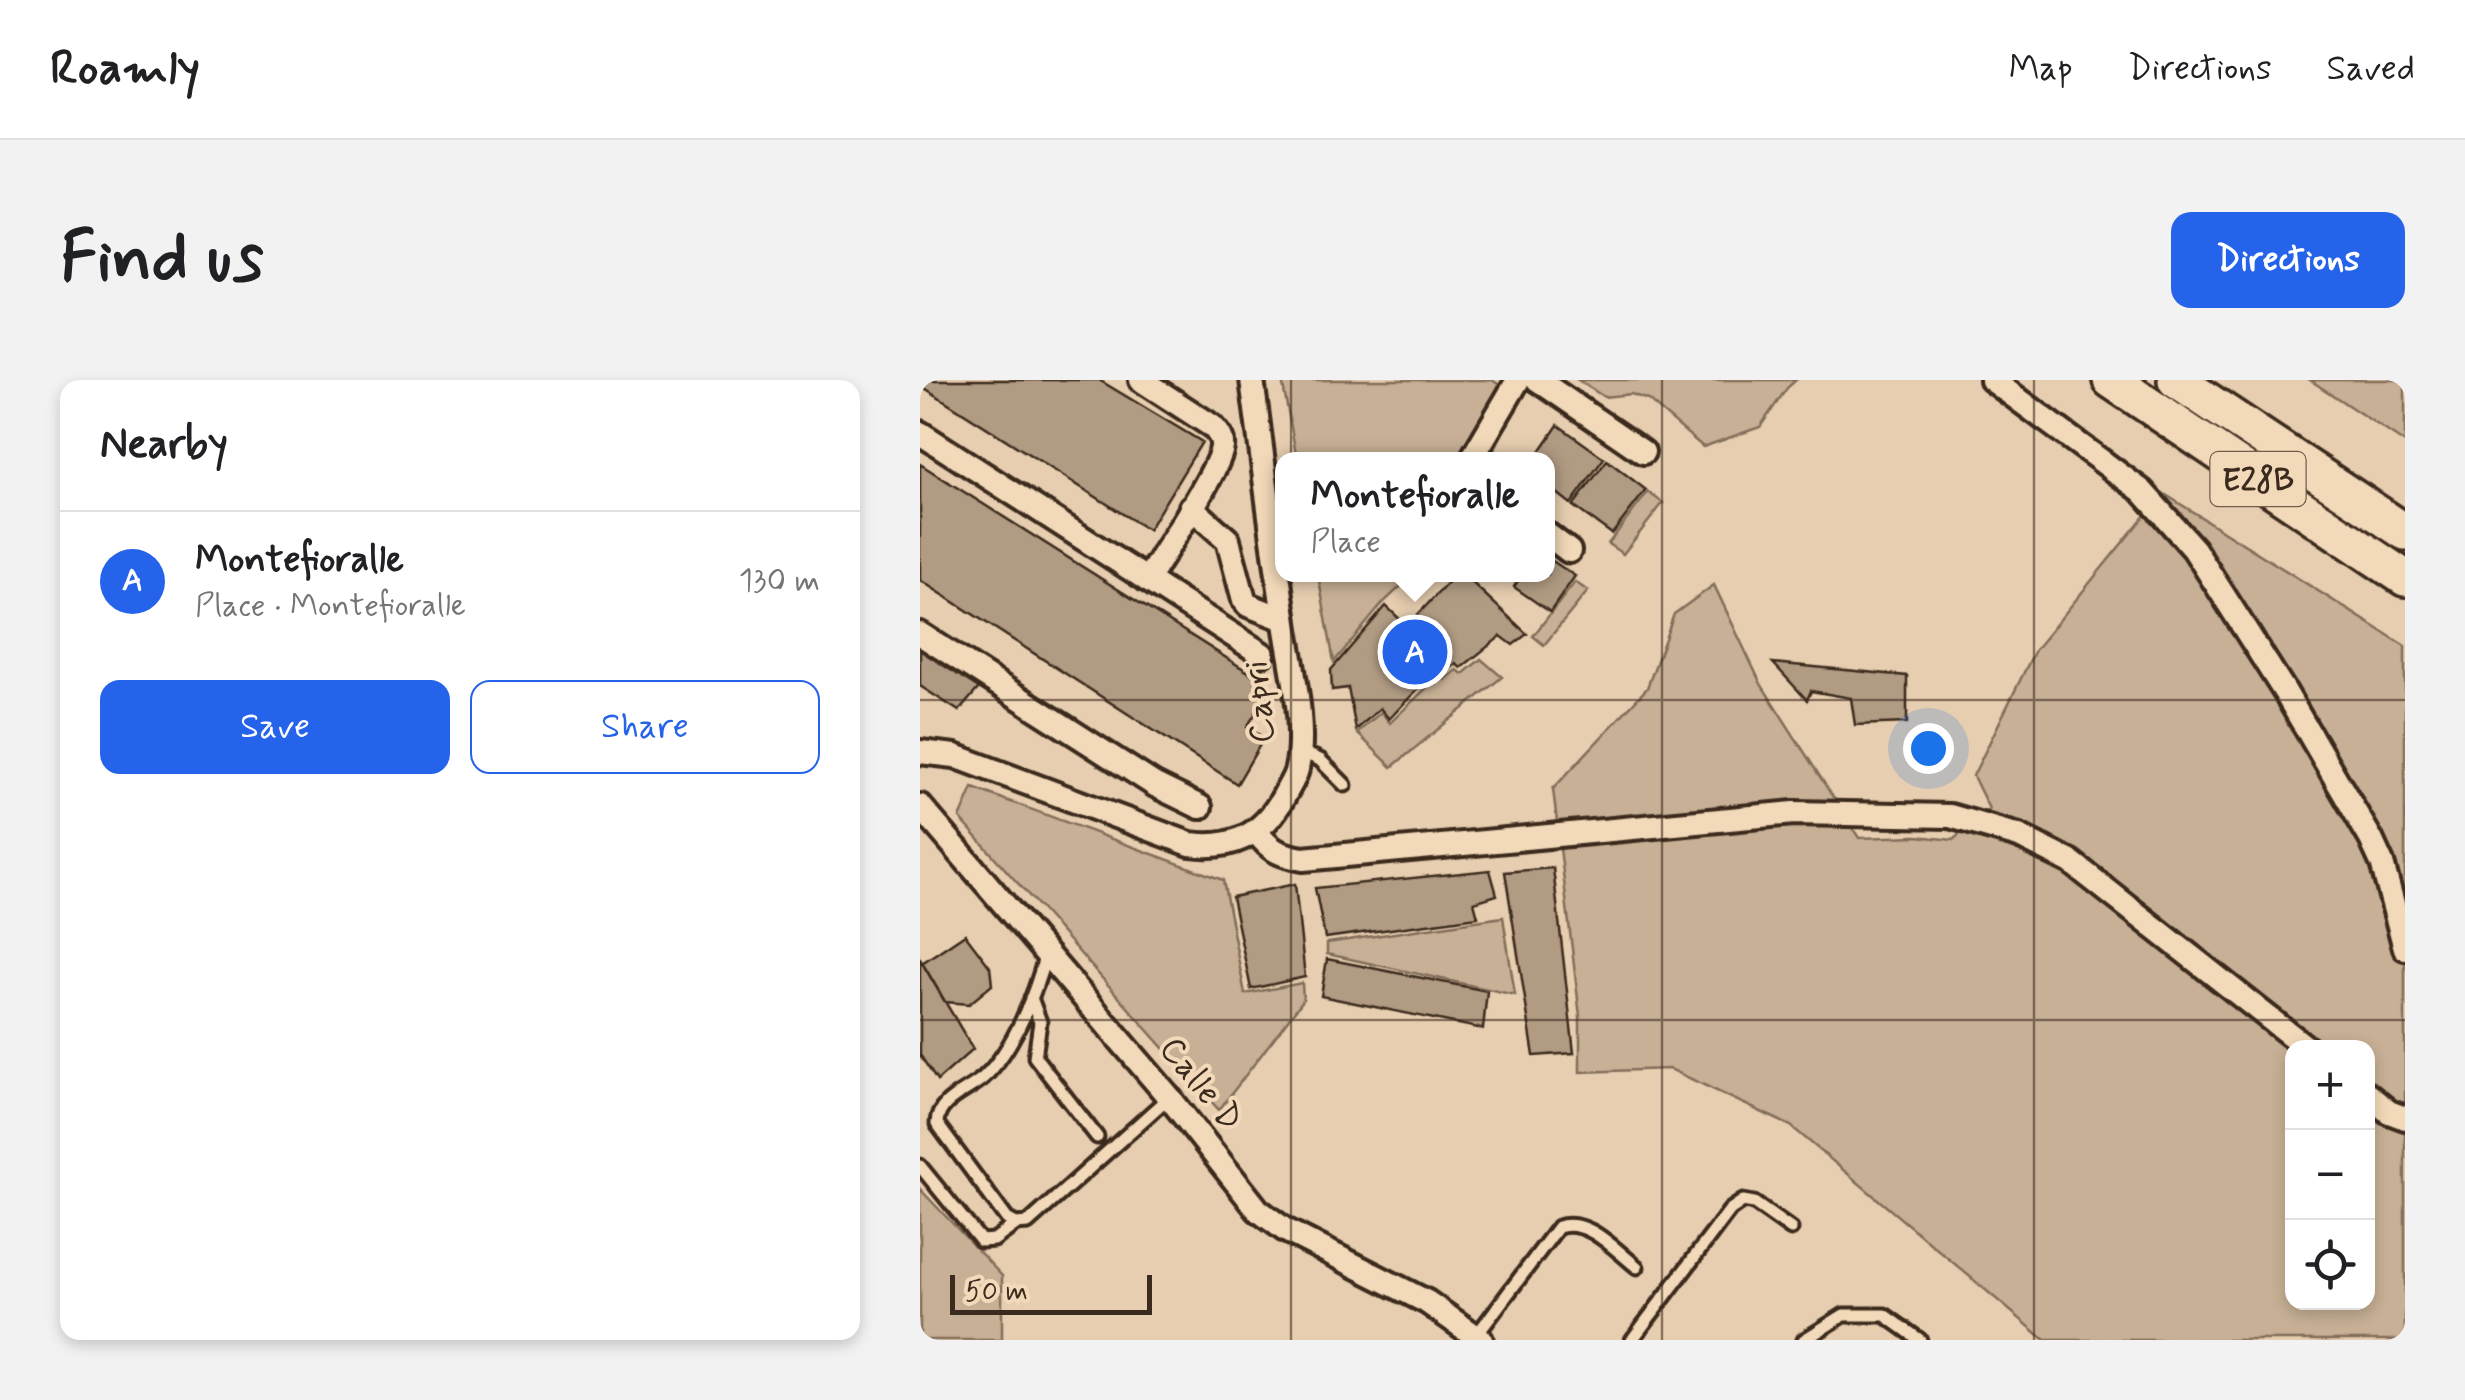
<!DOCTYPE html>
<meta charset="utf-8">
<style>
:root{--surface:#fff;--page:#f2f2f2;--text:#202124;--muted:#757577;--line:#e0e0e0;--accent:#2563eb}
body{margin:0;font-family:Mynerve,sans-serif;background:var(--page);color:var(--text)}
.controls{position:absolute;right:30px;bottom:30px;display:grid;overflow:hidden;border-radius:20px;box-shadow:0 5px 15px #0003}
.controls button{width:90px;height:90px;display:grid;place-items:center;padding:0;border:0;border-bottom:2px solid var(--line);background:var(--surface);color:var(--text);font:50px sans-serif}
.scale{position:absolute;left:30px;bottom:25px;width:202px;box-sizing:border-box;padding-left:10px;border:5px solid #3b2a1e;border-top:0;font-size:28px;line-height:35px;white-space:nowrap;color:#3b2a1e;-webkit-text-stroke:8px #f2d9b9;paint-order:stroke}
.you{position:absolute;left:1008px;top:368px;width:35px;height:35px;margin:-25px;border:8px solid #fff;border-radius:50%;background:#1a73e8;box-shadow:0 0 0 15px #1a73e833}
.badge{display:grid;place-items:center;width:65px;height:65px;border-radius:50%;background:var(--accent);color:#fff;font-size:32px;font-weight:700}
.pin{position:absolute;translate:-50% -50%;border:5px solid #fff;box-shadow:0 2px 10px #0006}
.popup{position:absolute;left:355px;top:72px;width:280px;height:130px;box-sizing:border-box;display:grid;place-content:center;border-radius:20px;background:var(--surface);filter:drop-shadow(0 2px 8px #0005);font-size:32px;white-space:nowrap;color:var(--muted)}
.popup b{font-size:38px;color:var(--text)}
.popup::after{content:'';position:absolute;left:50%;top:100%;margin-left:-20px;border:20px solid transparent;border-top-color:var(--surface)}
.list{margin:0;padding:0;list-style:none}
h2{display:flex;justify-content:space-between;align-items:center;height:130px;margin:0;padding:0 40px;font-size:42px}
h2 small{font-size:32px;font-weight:400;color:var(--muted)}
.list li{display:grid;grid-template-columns:65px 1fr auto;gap:30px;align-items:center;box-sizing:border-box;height:140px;padding:0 40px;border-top:2px solid var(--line)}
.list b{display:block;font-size:38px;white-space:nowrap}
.list p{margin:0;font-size:32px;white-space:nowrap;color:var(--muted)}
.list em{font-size:32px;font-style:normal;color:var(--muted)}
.actions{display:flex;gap:20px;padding:30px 40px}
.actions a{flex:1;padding:22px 0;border:2px solid var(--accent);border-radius:20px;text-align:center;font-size:35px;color:var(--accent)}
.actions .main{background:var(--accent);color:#fff}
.icon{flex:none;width:55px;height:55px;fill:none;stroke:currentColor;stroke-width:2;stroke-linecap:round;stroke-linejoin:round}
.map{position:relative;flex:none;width:1485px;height:960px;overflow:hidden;border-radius:20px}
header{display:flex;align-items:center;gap:60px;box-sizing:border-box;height:140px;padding:0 50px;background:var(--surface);border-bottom:2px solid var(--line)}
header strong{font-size:48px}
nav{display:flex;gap:55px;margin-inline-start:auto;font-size:35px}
.intro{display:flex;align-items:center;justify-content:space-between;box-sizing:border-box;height:240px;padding:0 60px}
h1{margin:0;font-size:70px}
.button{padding:25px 45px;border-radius:20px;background:var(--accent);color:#fff;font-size:35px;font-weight:700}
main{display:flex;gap:60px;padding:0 60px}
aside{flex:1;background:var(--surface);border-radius:20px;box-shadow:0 5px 15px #0003}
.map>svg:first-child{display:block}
.green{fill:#c7b095;stroke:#816d5a;stroke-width:2.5;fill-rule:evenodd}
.building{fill:#b19b83;stroke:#3b2a1e;stroke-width:2.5}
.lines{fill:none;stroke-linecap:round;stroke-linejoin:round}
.lane-casing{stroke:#3b2a1e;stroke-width:19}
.street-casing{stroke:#3b2a1e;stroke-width:30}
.primary-casing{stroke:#3b2a1e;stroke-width:42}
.lane{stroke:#f2d9b9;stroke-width:11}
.street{stroke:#f2d9b9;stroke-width:22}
.primary{stroke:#f2d9b9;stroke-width:35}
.grid{fill:none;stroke:#3b2a1e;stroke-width:2.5;stroke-opacity:0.55}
.labels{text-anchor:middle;stroke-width:8;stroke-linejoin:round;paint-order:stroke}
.shield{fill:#f2d9b9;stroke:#725e4c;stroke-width:2.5}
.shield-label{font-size:32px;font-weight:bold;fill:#3b2a1e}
.street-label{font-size:35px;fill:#3b2a1e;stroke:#f2d9b9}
</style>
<header>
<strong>Roamly</strong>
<nav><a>Map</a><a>Directions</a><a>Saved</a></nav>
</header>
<div class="intro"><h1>Find us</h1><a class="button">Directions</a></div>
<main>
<aside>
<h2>Nearby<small></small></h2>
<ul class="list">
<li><span class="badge">A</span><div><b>Montefioralle</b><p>Place · Montefioralle</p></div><em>130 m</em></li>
</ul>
<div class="actions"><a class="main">Save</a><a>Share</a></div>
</aside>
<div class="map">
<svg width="1485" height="960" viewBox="0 0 1485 960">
<rect width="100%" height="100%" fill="#e7ceb0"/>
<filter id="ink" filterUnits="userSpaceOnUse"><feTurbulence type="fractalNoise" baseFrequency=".01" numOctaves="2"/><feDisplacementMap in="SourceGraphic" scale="20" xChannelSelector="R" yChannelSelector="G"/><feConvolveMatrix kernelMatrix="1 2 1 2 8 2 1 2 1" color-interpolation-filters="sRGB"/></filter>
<g filter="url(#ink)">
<path class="green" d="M362,0h210l27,18 -29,61h-193z
M658,0h218l-9,8 -27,39 -57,20 -55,-47 -17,-6 -27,3z
M1390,0h95v63z
M728,112l15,11 -40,51 -15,-10z
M1243,113l242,153v694h-360l-254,-214 -121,-57 -90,3v-56l-27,-227 94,-101 27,-74 40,-29 47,99 98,154 58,-2 36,4 36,-31 -16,-33 62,-126zM1372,668h76v254h-76z
M398,195v-1l95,1 -29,27 -50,60z
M655,202l13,9 -44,54 -11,-9z
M561,279l21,18 -110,90 -35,-34 24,-21 9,11 50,-48 5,5 12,-10 6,4z
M53,408l250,92 22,114 57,-11 1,17 -84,110 -259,-292z
M583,537l12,78 -188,-41v-11z
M0,809l82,87v64h-82z"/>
<path class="building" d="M0,0h179l103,62 -54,88 -228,-145z
M638,45l46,33 -33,46 -23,-18v-26h-14z
M687,80l39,30 -34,44 -39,-28z
M0,84l352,223 -25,40 17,11 -27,46 -317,-204z
M628,178l27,18 -25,36 -36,-25 8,-13h26z
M536,194h7l64,60 -14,11 -12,-9 -40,32 -5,-4 -13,10 -5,-6 -49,51 -9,-11 -24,22 -8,-42 -16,2 -1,-20 55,-64 21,20z
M0,260l64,42 -25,29 -39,-25z
M853,283l134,13v47l-52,2 -4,-27 -40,-7 -4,9z
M633,488l21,185 -40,3 -29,-184z
M570,490l7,25 -23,7 4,15 -153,21 -10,-50z
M375,504l10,93 -54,12 -19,-92z
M45,554l25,33 2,18 -23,19 -24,-2 -23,-39z
M0,579l53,90 -36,32 -17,-26z
M407,579l160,32 -4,38 -162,-33z"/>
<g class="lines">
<g class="lane-casing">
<path id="lane" d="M379,371l21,9 25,25
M126,573c-10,39 -32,96 -62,124 -15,14 -47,23 -47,47l70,95 9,5 12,-1 141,-126
M111,618l9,24 -5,35 62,80
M0,786l61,75 13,-1 22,-16
M556,956l82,-109c30,-10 57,23 79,40
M712,960l98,-130 13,-9 11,2 37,26
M884,960l40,-25h41l35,25"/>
</g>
<g class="street-casing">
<path id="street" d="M221,0l71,46c6,6 11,12 10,21 -3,24 -60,108 -75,133
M618,0l105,72
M1072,0l150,111 52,58 91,143 86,147 11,24 23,85
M0,53l342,221
M551,80l47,-80
M271,127l37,33 16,60 4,5 36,14
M628,155l21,16
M0,254l235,151 45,22
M0,372l35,4 235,88c43,6 73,-9 94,-48 4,-8 11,-18 13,-27 10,-45 -7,-108 -13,-153 -12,-78 -21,-157 -32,-236
M0,426l249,291 89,113 27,20 142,72 54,38
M337,452c13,19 24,23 46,27l491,-46 156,3 69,20 52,26 236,186
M1448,715l21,17 16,6"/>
</g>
<g class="primary-casing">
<path id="primary" d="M1191,0l294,198
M1256,0l229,152"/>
</g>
<use href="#lane" class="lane"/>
<use href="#street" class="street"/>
<use href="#primary" class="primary"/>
</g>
</g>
<path class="grid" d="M371,0v960M742,0v960M1114,0v960M0,320h1485M0,640h1485"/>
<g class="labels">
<rect class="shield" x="1290.5" y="72" width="95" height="54" rx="8"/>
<g class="shield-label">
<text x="1338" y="110">E28B</text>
</g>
<g class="street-label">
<text transform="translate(338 322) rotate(-95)" y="12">Capri</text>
<text transform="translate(282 703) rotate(51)" y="12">Calle D</text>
</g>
</g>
</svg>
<div class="controls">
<button>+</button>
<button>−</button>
<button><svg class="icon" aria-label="locate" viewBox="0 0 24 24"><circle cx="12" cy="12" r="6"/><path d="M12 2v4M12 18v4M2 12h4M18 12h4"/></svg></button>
</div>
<div class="scale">50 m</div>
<div class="you"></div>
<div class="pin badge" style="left:495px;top:272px">A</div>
<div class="popup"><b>Montefioralle</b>Place</div>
</div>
</main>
